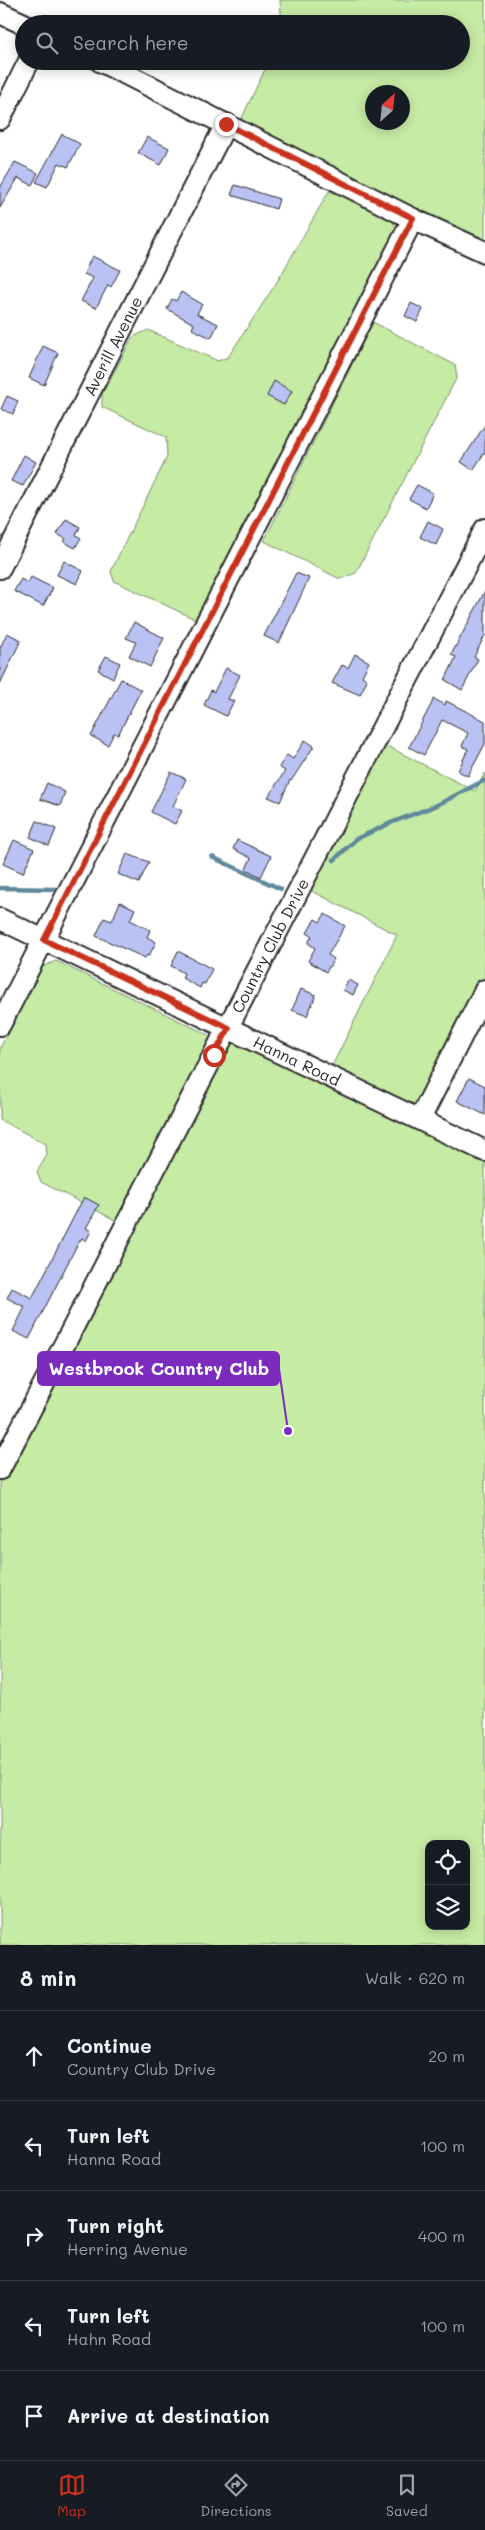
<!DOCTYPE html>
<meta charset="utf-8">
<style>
:root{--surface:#171b24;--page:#242831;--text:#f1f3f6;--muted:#9ea1a6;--line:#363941;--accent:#c8321e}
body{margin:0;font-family:Mali,sans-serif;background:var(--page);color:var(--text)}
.controls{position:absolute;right:15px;bottom:15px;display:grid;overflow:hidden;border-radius:10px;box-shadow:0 2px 12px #0003}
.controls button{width:45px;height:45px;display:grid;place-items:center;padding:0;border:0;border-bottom:1px solid var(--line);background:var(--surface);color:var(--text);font:25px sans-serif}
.compass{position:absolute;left:365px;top:85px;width:45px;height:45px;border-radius:50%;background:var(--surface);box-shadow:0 2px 12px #0003;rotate:27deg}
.stop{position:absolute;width:15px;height:15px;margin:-11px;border:4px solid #c8321e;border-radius:50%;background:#fff}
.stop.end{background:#c8321e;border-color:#fff;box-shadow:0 1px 5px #0008}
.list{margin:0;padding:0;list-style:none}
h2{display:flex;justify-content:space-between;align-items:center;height:65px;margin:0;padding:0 20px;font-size:21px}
h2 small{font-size:16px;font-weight:400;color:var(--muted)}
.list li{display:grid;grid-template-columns:32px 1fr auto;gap:15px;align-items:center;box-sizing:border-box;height:90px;padding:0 20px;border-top:1px solid var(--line)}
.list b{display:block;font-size:19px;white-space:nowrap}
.list p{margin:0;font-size:16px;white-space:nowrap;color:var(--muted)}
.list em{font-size:16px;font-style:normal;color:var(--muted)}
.icon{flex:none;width:28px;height:28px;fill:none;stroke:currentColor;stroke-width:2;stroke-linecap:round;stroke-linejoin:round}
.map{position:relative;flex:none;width:485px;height:1945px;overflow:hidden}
.search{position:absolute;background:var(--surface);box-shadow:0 2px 12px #0003;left:15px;right:15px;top:15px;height:55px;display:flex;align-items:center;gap:12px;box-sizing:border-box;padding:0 18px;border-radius:28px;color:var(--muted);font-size:19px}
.sheet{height:515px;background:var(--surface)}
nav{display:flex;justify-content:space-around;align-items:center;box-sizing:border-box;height:70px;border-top:1px solid var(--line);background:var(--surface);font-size:14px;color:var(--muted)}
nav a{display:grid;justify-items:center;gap:2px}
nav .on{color:var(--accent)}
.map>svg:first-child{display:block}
.green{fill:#c6eba5;stroke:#788b68;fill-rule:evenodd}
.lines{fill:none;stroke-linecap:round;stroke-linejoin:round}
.stream{stroke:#608a9b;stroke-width:4.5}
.building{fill:#b9c2f3;stroke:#2b2b2b}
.minor-casing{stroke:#2b2b2b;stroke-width:24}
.minor{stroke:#fff;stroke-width:20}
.route{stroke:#c8321e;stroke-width:6}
.labels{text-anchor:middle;stroke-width:4;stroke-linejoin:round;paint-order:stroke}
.street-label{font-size:16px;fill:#2b2b2b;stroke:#fff}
.leader{fill:none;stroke:#7b2cbf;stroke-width:2}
.callout-dot{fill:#7b2cbf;stroke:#fff;stroke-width:2}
.callout{fill:#7b2cbf;stroke:#7b2cbf;stroke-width:2}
.callout-label{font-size:18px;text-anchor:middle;font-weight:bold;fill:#fff}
</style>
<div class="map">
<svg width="485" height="1945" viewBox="0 0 485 1945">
<rect width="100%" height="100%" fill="#fff"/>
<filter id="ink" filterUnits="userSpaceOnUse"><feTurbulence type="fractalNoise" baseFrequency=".02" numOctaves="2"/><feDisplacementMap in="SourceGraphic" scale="10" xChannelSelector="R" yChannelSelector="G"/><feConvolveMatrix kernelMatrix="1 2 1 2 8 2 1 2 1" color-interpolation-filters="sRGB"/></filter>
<g filter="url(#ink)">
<path class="green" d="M280,0h205v253l-247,-127 31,-65h192v-37h-179zM372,92h30v30h-30z
M329,191l60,23 11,22 -203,384 -83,-39 -3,-10 56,-114 -1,-20 -64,-30v-13l31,-57 15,-7 70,31 10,-4 49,-75z
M373,322l82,43 2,12 -101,196 -16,6 -76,-38z
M383,744l92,47 10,-18v205l-68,131 -86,-41 66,-133 -89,-46z
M56,961l159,77 -96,184 -78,-40 -4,-10 10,-17 -1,-11 -46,-24v-72l42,-81z
M230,1041l21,8 234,110v786h-485v-463zM429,1844h37v82h-37z"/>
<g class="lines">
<path class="stream" d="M212,857l69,32
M334,860l22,-21 37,-17 44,-17 48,-25
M0,888l56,1"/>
</g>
<path class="building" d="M62,134l18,10 -12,23 -9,-4 -12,24 -11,-5z
M147,137l22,11 -8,17 -23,-12z
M15,162l23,11 -6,12 -14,-7 -18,30v-20z
M235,185l44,14 -3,10 -45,-14z
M92,256l28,14 -9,17 -3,-2 -12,23 -15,-7 12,-23 -9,-4z
M181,292l21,12 -5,10 21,10 -7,14 -19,-9 2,-5 -27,-15 5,-10 4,2z
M411,303l12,6 -6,13 -12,-6z
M43,346l15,7 -14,32 -15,-7z
M274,381l18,10 -8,14 -17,-9z
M7,396l11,5 -5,13 -12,-5z
M485,425v27l-12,18 -12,-8z
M24,455l12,7 -13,24 -12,-5z
M417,485l16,8 -7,15 -17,-9z
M66,519l14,8 -4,8 5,3 -6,10 -11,-6 2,-3 -9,-5z
M428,521l15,8 -7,16 -16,-8z
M64,561l19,10 -6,13 -20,-9z
M296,573l13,5 -30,65 -15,-7z
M31,577l22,11 -10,18 -29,-15 7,-12 7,4z
M485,591v44l-11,22 4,2 -16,31 -17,-10 11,-23 -5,-2z
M134,622l30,16 -14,29 -21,-11 7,-14 -10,-4z
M7,633l14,7 -21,44v-36z
M355,654l14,8 -7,14 5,4 -7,15 -28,-12 10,-18 6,3z
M106,656l14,7 -7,15 -15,-8z
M226,668l14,7 -12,24 6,2 -8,15 -22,-11 7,-15 3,2z
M121,679l20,11 -23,45 -4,-2 -6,12 -17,-9z
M434,699l11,6 1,-4 39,20v23l-17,32 -10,-5 10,-22 -6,-3 6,-13 -26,-13 -18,35 -15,-8z
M305,740l9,6 -23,35 -1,-1 -10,22 -12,-5 17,-26 -6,-4 8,-12 6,4z
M171,772l15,7 -13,27 9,5 -7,13 -24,-12z
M47,783l18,9 -5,14 -20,-7z
M37,821l19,8 -7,17 -19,-9z
M14,840l20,9 -11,24 -20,-9z
M237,840l34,16 -10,21 -15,-8 5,-11 -18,-9z
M127,854l22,8 -10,21 -21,-9z
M120,902l15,7 -5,11 20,10 -3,7 9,5 -7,14 -2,-1 -2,3 -49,-22 8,-18 8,3z
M325,914l20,12 -17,29 6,4 -8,13 -18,-11 7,-13 -7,-5 4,-7 -5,-3 8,-14 5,3z
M178,951l34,18 -7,15 -3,-1 -2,5 -18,-10 2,-5 -13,-7z
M348,980l10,5 -5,10 -10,-5z
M301,989l15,6 -9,21 -15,-6z
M469,1078l16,8v29l-28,-14z
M84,1197l15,8 -13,23 5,3 -5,10 -4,-3 -5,7 -48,94 -16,-8 12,-24 -18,-9 5,-10 20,10z"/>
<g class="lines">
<g class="minor-casing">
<g id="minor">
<path d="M0,13l24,11"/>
<path d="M100,61l313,158 72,33"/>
<path d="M0,119l29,-58"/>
<path id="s1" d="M0,568l226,-444"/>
<path id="s2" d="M0,919l485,232"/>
<path d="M0,1025l413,-806"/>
<path d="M420,1119l65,-129"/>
<path id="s3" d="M0,1469l485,-940"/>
</g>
</g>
<use href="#minor" class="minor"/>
</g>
</g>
<g class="lines" filter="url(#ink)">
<path class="route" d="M214,1055l15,-27 -185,-88 369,-722 -187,-94"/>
</g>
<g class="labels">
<g class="street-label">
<text dy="6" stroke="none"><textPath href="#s1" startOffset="249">Averill Avenue</textPath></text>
<text dy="6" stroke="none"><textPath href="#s3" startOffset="589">Country Club Drive</textPath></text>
<text dy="6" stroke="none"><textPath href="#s2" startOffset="329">Hanna Road</textPath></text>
</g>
</g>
<path class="leader" d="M288 1431L279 1369"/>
<circle class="callout-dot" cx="288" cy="1431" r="5"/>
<rect class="callout" x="38" y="1352" width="241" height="33" rx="5"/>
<g class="callout-label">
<text x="159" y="1375">Westbrook Country Club</text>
</g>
</svg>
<div class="controls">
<button><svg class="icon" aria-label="locate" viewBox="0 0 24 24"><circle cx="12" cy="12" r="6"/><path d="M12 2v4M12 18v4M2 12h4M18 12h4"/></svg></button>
<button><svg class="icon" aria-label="layers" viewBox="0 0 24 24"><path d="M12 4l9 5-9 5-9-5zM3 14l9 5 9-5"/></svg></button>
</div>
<svg class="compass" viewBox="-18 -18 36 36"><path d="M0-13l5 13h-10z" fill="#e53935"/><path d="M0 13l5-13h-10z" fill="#9ea1a6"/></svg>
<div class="stop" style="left:214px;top:1055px"></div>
<div class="stop end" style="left:226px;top:124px"></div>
<div class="search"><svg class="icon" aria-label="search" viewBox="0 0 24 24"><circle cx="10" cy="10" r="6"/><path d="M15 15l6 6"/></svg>Search here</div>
</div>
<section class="sheet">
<h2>8 min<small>Walk · 620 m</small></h2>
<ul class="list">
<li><svg class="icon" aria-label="ahead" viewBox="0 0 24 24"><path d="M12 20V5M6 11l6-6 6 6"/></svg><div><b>Continue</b><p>Country Club Drive</p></div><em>20 m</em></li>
<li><svg class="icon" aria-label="left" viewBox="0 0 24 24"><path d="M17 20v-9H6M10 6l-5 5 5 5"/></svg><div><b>Turn left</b><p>Hanna Road</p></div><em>100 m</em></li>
<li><svg class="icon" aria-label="right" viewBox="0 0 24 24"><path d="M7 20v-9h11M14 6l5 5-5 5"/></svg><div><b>Turn right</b><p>Herring Avenue</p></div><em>400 m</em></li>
<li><svg class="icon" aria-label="left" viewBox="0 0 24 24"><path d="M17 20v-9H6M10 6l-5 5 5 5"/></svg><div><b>Turn left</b><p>Hahn Road</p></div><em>100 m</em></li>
<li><svg class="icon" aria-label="arrive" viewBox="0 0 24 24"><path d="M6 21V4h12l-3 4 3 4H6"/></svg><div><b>Arrive at destination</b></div></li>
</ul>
</section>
<nav>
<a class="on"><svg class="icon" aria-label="map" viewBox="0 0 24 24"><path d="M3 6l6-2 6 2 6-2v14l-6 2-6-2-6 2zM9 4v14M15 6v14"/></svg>Map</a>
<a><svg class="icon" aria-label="directions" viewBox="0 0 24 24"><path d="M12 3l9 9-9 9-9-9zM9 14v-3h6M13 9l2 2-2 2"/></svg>Directions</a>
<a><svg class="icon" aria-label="saved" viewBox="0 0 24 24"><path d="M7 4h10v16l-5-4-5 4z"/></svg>Saved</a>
</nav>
